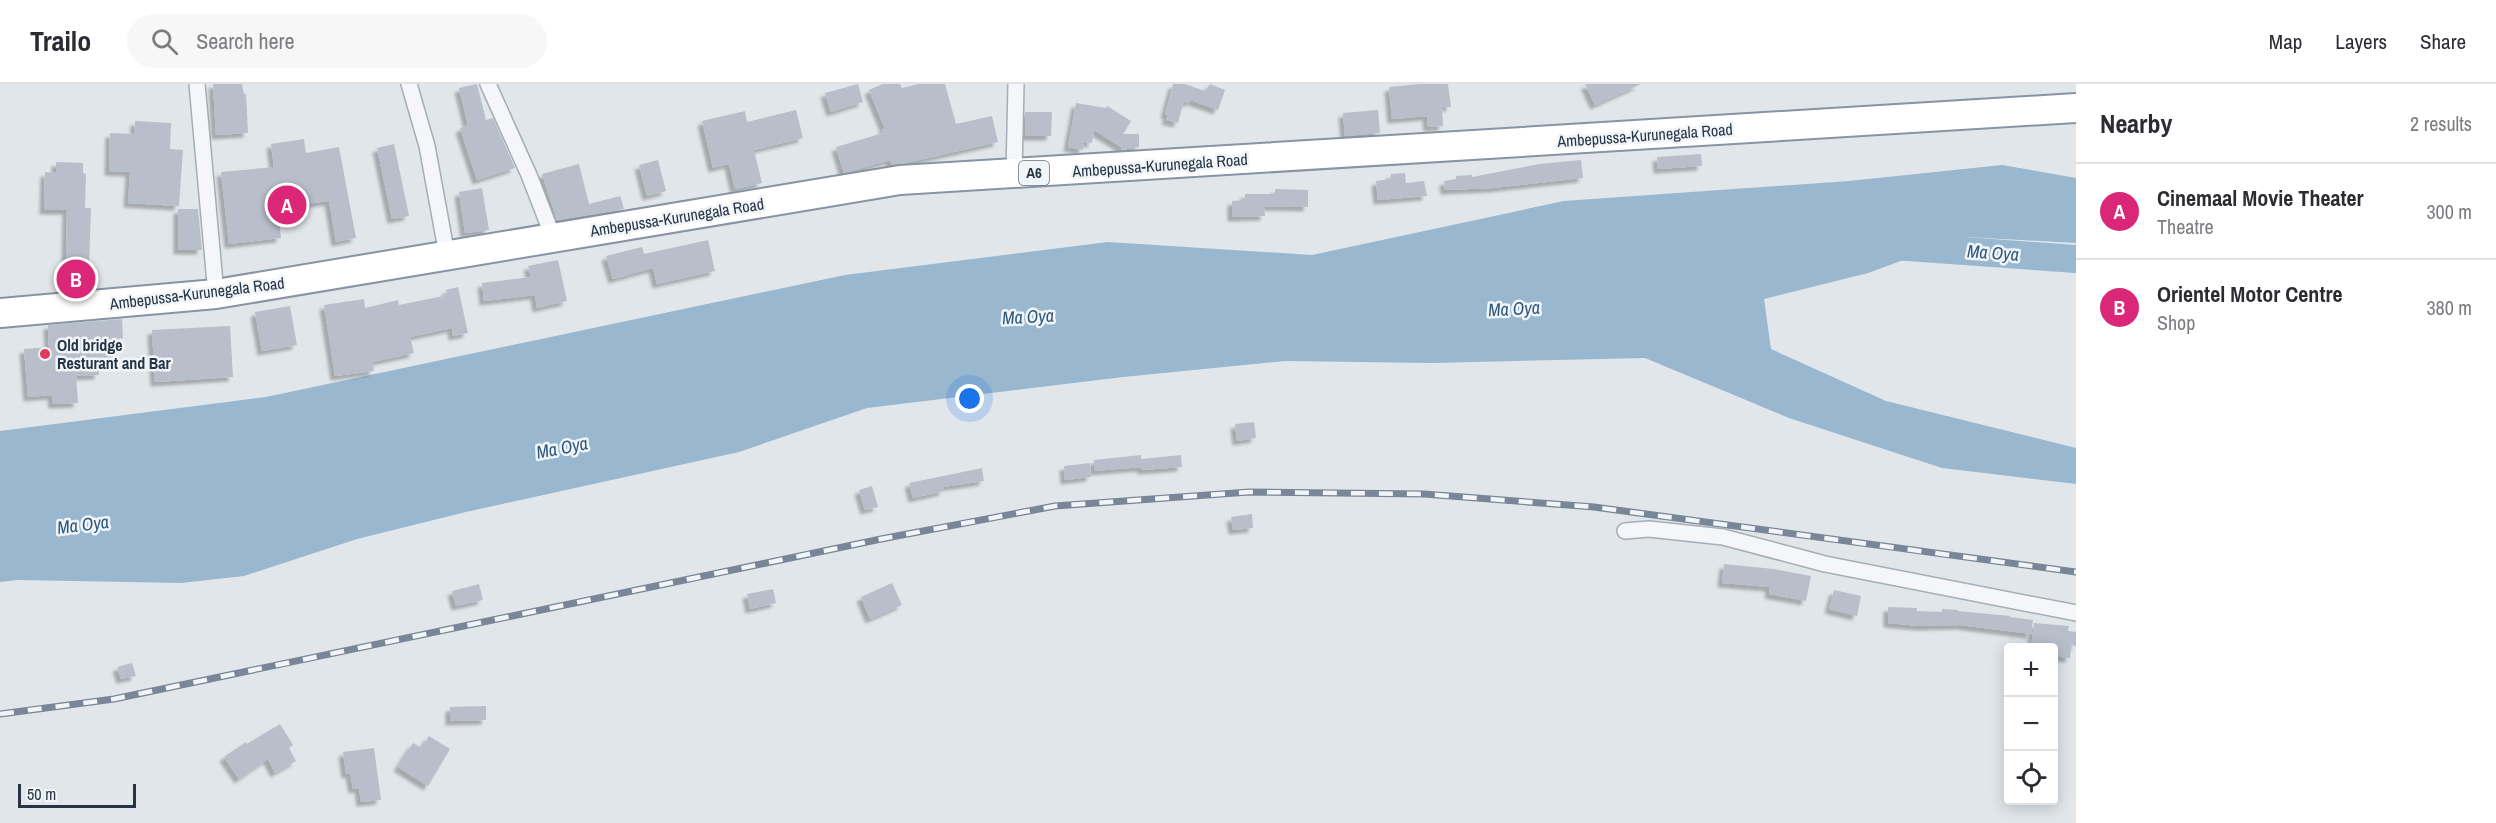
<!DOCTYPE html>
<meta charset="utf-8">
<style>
:root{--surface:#fff;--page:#f7f7f7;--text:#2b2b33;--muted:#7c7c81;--line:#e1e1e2;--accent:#db2777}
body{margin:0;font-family:"Archivo Narrow",sans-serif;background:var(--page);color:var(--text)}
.controls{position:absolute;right:18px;bottom:18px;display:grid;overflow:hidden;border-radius:6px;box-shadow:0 3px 15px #0003}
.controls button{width:54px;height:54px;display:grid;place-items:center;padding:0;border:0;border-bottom:2px solid var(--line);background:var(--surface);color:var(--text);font:30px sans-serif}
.scale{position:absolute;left:18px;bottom:15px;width:118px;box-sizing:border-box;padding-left:6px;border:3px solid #273445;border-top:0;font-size:16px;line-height:21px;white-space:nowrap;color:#273445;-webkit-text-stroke:4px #f1f5f8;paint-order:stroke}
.you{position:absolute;left:970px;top:315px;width:21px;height:21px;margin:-15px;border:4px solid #fff;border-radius:50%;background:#1a73e8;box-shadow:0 0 0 9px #1a73e833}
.badge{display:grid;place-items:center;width:39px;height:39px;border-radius:50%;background:var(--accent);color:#fff;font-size:20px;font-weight:700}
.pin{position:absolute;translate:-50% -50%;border:3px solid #fff;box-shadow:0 2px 6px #0006}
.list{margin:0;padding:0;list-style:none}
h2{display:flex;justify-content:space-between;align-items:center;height:78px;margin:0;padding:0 24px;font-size:26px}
h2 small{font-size:20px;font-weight:400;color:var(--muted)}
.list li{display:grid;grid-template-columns:39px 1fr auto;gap:18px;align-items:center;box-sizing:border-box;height:96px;padding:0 24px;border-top:2px solid var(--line)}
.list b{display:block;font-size:22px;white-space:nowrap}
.list p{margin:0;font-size:20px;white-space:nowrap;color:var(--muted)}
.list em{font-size:20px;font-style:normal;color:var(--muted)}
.icon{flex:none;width:33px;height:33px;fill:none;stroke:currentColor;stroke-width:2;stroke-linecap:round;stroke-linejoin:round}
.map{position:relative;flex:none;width:2076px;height:739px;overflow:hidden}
header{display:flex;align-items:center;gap:36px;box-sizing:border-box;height:84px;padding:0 30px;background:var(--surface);border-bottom:2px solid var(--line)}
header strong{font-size:28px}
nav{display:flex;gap:33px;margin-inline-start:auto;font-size:21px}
.search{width:420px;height:54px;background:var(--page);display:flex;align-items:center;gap:15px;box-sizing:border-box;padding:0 21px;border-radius:33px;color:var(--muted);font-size:22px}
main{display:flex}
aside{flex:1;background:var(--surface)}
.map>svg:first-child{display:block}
.water{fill:#99b7cf}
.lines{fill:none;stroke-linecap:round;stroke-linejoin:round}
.river{stroke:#99b7cf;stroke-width:28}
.building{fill:#b8bfca;filter:url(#shadow)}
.street-casing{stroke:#a5adb6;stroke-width:18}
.highway-casing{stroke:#8794a4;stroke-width:32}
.street{stroke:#f4f6f9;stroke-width:15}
.highway{stroke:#fff;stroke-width:28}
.rail-casing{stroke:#798697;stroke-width:7}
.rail{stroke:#f1f5f8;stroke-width:4.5;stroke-dasharray:14;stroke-linecap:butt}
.poi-dot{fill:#dd3a5e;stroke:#f1f5f8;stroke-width:2}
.labels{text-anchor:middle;stroke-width:5;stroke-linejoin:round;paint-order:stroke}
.shield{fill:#f1f5f8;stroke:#646e7b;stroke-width:1.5}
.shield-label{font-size:15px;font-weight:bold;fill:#273445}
.street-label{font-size:16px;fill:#273445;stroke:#f1f5f8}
.poi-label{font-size:16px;font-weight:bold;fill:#273445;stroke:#f1f5f8;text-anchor:start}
.water-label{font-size:18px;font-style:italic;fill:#2d577e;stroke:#f1f5f8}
</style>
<header>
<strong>Trailo</strong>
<div class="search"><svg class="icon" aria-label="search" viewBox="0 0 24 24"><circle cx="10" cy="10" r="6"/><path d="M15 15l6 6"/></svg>Search here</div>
<nav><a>Map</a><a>Layers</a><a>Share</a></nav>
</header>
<main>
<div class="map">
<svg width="2076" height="739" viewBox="0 0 2076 739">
<defs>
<filter id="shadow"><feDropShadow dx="-4.5" dy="4.5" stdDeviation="1.5" flood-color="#0004"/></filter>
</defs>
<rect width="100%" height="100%" fill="#e1e6eb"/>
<path class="water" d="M2002,81l74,13v65l-110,-6 -98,36 -104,26 7,50 115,52 190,47v36l-134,-16 -153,-50 -144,-60 -213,5 -147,-2 -162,16 -256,31 -128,44 -273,60 -109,27 -113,37 -63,7 -163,-3 -18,2v-151l266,-34 579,-122 263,-33 204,13 252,-54 285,-20z"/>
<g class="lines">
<path class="river" d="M1894,162l182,13"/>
</g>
<path class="building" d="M213,0h29l2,10h2l2,39 -32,2z
M477,0l9,36 7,-2 22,50 -38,12 -17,-52 8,-3 -9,-37z
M858,0l5,18 -32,10 -6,-19z
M883,0h17l2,4 16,-4h27l11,40 36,-8 6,26 -92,21 -14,2 -2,-5 -46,13 -8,-26 47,-14 -1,-4h3l-16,-39z
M1173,0h12l20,7 5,-7 15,6 -7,20 -28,-10 -1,3 -5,-2 -6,22 -12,-3 2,-5 -3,-1z
M1420,0h28l3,23h-9l1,19 -15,1 -1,-11 -35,3 -3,-32z
M1585,0h56l-46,21z
M1076,19l30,5 1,-2 24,15 -8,13h16v13l-18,3v-3l-27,-17 -2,13 -8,-1 -1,8 -15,-3z
M796,26l7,28 -49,12 8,33 -27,6 -6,-25 -16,4 -11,-47 43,-10 2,11z
M1378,26l2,23 -35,3 -2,-23z
M1025,28h27l-1,24h-26z
M135,37l36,2 -1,26 13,1 -4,56 -51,-3 2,-31 -21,-1 1,-38 24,1z
M304,55l2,14 33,-6 17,91 -20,4 -7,-41 -51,7 3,30 -52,6 -8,-72 53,-5 -3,-23z
M394,60l15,72 -17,3 -15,-71z
M1701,70l1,12 -44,3 -1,-12z
M658,76l8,31 -19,5 -8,-31z
M1581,76l2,18 -90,10 -48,2 -1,-9 12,-2v-3l16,-1v2l67,-13z
M56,78l27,1v10l3,1 -1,34h6l-2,58 -23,-1 1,-55h-23l1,-38 11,1z
M579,80l10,40 31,-8 4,13 -67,11 -15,-46z
M1405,89l1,10 18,-2 3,15 -49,4 -2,-19 15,-2v-5z
M482,104l7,42 -24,3 -6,-41z
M1275,105l33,1v17l-44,-1 1,10 -33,1v-16l13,-1v-6h30z
M178,125h20l4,41h-24z
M708,156l7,31 -58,13 -4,-16 -40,11 -7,-23 36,-9 2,7z
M558,176l9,41 -30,7 -2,-13 -51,6 -2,-18 49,-6 -3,-11z
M458,203l10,46 -15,3 -1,-8 -42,9 4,16 -41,9 1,9 -39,5 -11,-71 40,-6 1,9 33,-8 1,5 49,-10 -2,-5z
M290,222l7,39 -35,6 -7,-39z
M122,235l1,19 -8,1 2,20 -19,1 1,15 -23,1 2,27 -25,1 -1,-9 -24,2 -4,-48 25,-2 -1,-22z
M230,242l3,51 -78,5 -3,-52z
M1254,338l2,16 -19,3 -2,-17z
M1141,371l1,12 -48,4v-11z
M1181,371l1,12 -40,3 -1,-11z
M1090,379l1,14 -26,3 -1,-14z
M982,384l2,13 -41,6 1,4 -31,7 -4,-15z
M872,402l6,21 -13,3 -6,-20z
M1252,430l1,14 -20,2 -2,-13z
M1724,480l50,5 37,7 -5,25 -37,-7 1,-7 -48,-4z
M892,499l10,22 -32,14 -9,-22z
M479,500l4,16 -27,6 -4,-15z
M773,505l3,14 -26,6 -3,-15z
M1834,506l27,6 -4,20 -28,-7z
M1888,523l29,1v3l25,1v-3l16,1v1l52,5v1l23,3 -2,14 -71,-9 -40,1 -32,-3z
M2034,539l35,3 -1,5 8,1v14l-5,-1 -1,13 -16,-2v-8h-23z
M132,579l4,13 -15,3 -4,-12z
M486,622v14l-36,1v-14z
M280,640l13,21 -4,3 7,13 -21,12 -7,-14 -29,20 -15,-22 22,-15 1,2z
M429,652l21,13 -22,37 -30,-19 15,-24 9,5z
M374,664l7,52 -20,2 -2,-14 -6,1 -3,-16 -4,1 -3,-22z"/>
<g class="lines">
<g class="street-casing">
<path id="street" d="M197,0l19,210
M409,0l18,62 20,109
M488,0l41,91 24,62
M1014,90l2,-90
M1625,447l24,-2 74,8 102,27 251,49"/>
</g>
<g class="highway-casing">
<path id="highway" d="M0,229l216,-19 684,-114 1176,-72"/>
</g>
<use href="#street" class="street"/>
<use href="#highway" class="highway"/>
<g class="rail-casing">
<path id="rail" d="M0,630l114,-15 767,-160 174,-33 194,-14 175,2 170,13 482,65"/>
</g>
<use href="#rail" class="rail"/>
</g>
<circle class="poi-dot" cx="45" cy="270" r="6"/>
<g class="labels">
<rect class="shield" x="1019" y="77" width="30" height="24" rx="4.5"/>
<g class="shield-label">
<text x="1034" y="94">A6</text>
</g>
<g class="street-label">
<text transform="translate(1645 51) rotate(-4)" y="6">Ambepussa-Kurunegala Road</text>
<text transform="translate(1160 81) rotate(-4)" y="6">Ambepussa-Kurunegala Road</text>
<text transform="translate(677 133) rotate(-9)" y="6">Ambepussa-Kurunegala Road</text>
<text transform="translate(197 209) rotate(-7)" y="6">Ambepussa-Kurunegala Road</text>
</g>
<g class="poi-label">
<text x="57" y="267">Old bridge<tspan x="57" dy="18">Resturant and Bar</tspan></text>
</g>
<g class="water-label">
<text transform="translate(1993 169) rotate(4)" y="6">Ma Oya</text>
<text transform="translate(1514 225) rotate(-3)" y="6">Ma Oya</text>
<text transform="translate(1028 233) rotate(-3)" y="6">Ma Oya</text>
<text transform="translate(562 364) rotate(-11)" y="6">Ma Oya</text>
<text transform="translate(83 441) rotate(-7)" y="6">Ma Oya</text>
</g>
</g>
</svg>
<div class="controls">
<button>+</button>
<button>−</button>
<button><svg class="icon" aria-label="locate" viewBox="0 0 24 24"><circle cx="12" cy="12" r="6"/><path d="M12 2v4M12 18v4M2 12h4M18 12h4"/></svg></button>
</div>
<div class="scale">50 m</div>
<div class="you"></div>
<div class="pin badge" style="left:287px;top:121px">A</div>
<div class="pin badge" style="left:76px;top:195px">B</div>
</div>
<aside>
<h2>Nearby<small>2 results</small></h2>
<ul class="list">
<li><span class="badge">A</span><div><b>Cinemaal Movie Theater</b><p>Theatre</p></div><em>300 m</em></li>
<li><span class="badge">B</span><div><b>Orientel Motor Centre</b><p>Shop</p></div><em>380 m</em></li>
</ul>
</aside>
</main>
